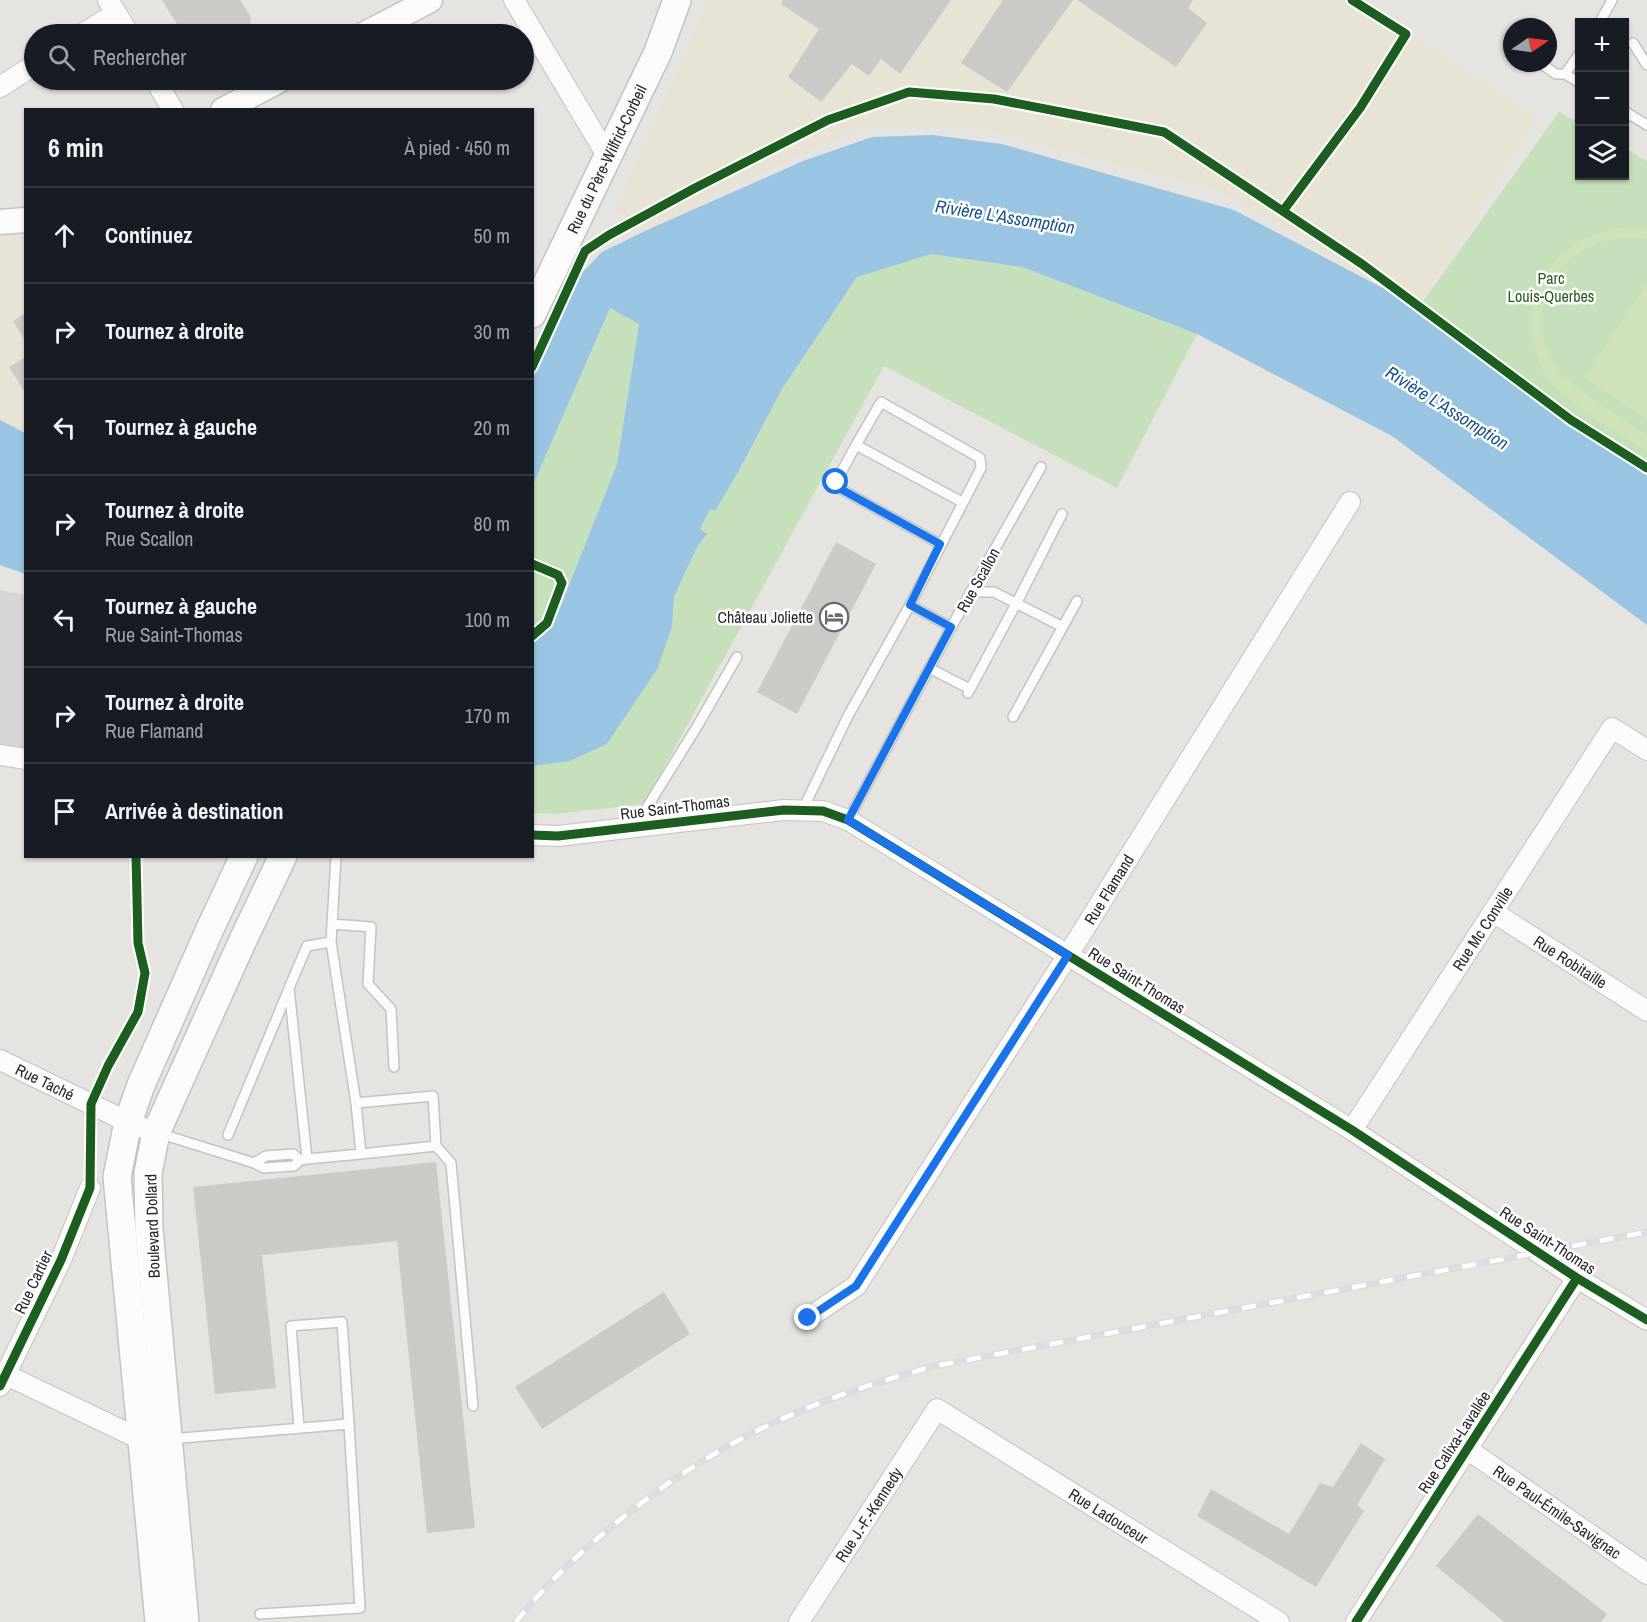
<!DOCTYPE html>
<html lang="fr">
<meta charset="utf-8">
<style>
:root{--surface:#171b24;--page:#20242c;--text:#f1f3f6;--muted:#9ea1a6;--line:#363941}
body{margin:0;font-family:"Archivo Narrow",sans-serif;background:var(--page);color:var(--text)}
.controls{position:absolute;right:18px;top:18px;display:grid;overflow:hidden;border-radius:0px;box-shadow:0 2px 4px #0004}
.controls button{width:54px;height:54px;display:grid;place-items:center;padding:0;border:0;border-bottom:2px solid var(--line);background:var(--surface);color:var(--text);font:30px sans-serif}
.compass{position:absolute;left:1503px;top:18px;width:54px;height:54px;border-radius:50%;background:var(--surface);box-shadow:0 2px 4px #0004;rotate:77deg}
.stop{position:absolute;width:18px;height:18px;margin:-14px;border:4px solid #1a73e8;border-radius:50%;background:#fff}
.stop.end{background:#1a73e8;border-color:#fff;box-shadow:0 2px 6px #0008}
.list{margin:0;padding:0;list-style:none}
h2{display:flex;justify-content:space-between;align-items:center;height:78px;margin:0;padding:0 24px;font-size:26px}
h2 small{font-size:20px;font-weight:400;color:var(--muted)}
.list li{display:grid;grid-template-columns:39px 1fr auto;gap:18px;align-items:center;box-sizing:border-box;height:96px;padding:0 24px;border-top:2px solid var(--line)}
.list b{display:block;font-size:22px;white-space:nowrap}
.list p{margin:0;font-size:20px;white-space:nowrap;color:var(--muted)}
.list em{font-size:20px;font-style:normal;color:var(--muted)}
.icon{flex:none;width:33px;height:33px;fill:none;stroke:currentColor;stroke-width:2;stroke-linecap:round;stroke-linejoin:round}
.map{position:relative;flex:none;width:1647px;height:1622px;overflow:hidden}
.search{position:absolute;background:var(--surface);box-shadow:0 2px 4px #0004;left:24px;top:24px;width:510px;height:66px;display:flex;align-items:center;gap:15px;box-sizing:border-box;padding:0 21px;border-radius:33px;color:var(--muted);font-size:22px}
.panel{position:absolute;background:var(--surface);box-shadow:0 2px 4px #0004;left:24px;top:108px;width:510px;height:750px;border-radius:0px}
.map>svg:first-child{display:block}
.industrial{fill:#d7d5d7}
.education{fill:#e8e4d5}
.green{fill:#c5e0bb}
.pitch{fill:#cee3b9}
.water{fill:#99c5e2}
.building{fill:#cbcac6}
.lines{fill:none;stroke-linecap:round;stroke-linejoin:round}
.service-casing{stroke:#c4c3c4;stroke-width:12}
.minor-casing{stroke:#c4c3c4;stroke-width:22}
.tertiary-casing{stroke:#c4c3c4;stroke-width:27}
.secondary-casing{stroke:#c4c3c4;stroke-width:30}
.service{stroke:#fbfbfa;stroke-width:9}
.minor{stroke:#fbfbfa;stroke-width:20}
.tertiary{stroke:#fbfbfa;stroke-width:24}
.secondary{stroke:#fbfbfa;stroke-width:27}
.rail-casing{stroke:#dddcde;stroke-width:7}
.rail{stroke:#fff;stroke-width:4.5;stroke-dasharray:14;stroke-linecap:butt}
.cycleway-casing{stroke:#fff;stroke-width:13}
.cycleway{stroke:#1b5e20;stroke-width:9}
.route{stroke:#1a73e8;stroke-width:8}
.labels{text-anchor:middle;stroke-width:5;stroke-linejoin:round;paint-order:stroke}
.street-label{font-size:16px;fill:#292929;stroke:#fff}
.park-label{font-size:16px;fill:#255e20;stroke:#fff}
.poi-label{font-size:16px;fill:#292929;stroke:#fff;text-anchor:end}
.water-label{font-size:18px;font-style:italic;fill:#19558c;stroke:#fff}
</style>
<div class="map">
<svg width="1647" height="1622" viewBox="0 0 1647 1622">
<rect width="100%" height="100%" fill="#e6e4e0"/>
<path class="industrial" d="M0,590l25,5v158l-25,-5z"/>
<path class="education" d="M708,0h651l178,117 -118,190 -202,-117 -247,-63h-101l-68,27 -154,76 -32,-20z
M25,220v213l-25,-13v-198z"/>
<path class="green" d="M1559,112l20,11 1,53h44l1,-28 22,13v315l-228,-169z
M930,254l92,13 175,67 -80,154 -233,-122 -240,438 -88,10 -23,-1 -1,-47 75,-22 51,-76 14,-41 2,-30 22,-48 11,-14 -7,-6 10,-20 5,2 24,-39 43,-83 75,-112z
M610,308l29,15 -22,141 -57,144 -8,17 -19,17v-157z"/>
<path class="pitch" d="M1619,228l28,1v10c-80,-14 -138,73 -85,138l85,59v16c-31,-21 -76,-45 -99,-73 -6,-8 -10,-20 -13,-29 -15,-44 9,-90 49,-111 11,-5 23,-8 35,-11z
M1647,283v136l-62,-41z"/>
<path class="water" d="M933,135l69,9 232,66 185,97 228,169v149l-255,-189 -195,-102 -175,-67 -91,-13 -74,23 -75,112 -43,82 -24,40 -5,-2 -10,20 7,5 -11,15 -22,48 -2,30 -14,41 -51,76 -37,17 -37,5v-124l19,-17 8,-17 57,-144 22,-140 -29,-16 -77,177v-106l34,-79 15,-27 20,-21 45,-22 156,-69 69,-24z
M0,420l25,13v141l-25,-9z"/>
<path class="building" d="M162,0h78l11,17 -2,17h-66z
M783,0h168l-51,74 -19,-15 -12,17 -17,-12 -31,38 -33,-25 31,-48 -38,-25z
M1003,0h70l-66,92 -46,-29z
M1077,0h116l-5,8 19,15 -31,44z
M26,313v29l-13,-21z
M26,357v37l-17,-27z
M836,542l40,22 -79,150 -40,-22z
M436,1162l39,366 -48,5 -30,-292 -135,14 14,133 -61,6 -22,-207z
M664,1292l26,42 -148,95 -27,-42z
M1361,1443l24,16 -28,46 7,6 -48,76 -119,-71 14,-27 78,45 31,-51 13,4z
M1478,1514l129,100 -6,8h-97l-68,-56z"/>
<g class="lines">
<g class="service-casing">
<path id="service" d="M1600,22l12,-22
M1633,43l14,22
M1580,53l-15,21 15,9
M1540,63l16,11h9
M1624,111l23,14
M856,445l-20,37 1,5 103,57
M971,592h23l69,35
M910,605l41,22
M929,668l41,21
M968,693l49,-91 45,-88
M1013,717l64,-116
M802,811l46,-95 62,-111 71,-137 -1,-10 -99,-56 -25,43 106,57
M848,820l117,-218 76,-135
M636,825l62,-100 39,-68
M336,856l-5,86 25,161 5,51 75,-8 -3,-50 -77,7
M332,924l39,3 -3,57 23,25 3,58
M331,942l-24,4 -18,42 18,171 54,-5
M158,1133l96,30 10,5 30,-2 6,-6 7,-1
M228,1135l60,-144
M436,1146l15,17 22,243
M254,1163l12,-7 27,-2 7,6
M170,1439l179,-15 -7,-102 -51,4 8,102
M260,1614l100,-6 -11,-184"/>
</g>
<g class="minor-casing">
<g id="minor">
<path d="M108,0l21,34"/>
<path d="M514,0l94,157"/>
<path d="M82,34l34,-21"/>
<path d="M155,80l18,30"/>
<path d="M0,87l34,-22"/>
<path d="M0,755l26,4"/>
<path d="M532,835l26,1 226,-26 39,1 25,9 504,310 225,148 70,42"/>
<path id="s1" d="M1493,912l154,99"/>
<path id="s2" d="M0,1060l128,62 28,11"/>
<path id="s3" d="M1352,1130l260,-402 35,22"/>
<path id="s4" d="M808,1318l48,-32 212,-331 282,-453"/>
<path d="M0,1372l142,68 11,-1"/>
<path d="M0,1386l61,-126 29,-72"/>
<path id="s5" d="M1467,1449l180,125"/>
<path id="s6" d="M799,1622l138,-213 342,213"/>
<path d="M1356,1622l221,-344"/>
</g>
</g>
<g class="tertiary-casing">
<path id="tertiary" d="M365,34l65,-34
M223,110l57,-30
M0,222l26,-2"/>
</g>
<g class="secondary-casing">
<g id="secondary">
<path id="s7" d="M532,314l126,-262 19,-52"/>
<path d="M159,1622l-42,-445 11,-55 13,-37 68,-154 35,-75"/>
<path d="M185,1622l-36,-393 -1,-56 8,-40 87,-193 40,-84"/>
</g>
</g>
<use href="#service" class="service"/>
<use href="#minor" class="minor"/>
<use href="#tertiary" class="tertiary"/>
<use href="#secondary" class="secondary"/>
<g class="rail-casing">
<path id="rail" d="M516,1622c29,-37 64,-70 100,-99 100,-82 195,-124 319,-157l712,-134"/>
</g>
<use href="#rail" class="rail"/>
<g class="cycleway-casing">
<path id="cycleway" d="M1283,211l77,-103 46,-74 -54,-34
M532,367l53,-116 24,-16 86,-47 133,-68 81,-28 85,7 170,33 198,132 209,156 76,48
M532,564l26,11 4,8 -15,40 -15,13
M532,835l26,1 226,-26 39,1 25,9 504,310 225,148 70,42
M0,1386l61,-126 29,-72 1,-84 17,-38 30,-54 7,-39 -7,-30 -2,-87
M1356,1622l221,-344"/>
</g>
<use href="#cycleway" class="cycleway"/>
</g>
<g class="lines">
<path class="route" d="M808,1318l48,-32 212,-331 -220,-135 103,-193 -41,-22 30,-61 -103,-57 -1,-5"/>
</g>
<defs>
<g id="hotel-ring" transform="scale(1.5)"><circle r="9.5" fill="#fff" stroke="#6b6a69" stroke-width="1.5"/><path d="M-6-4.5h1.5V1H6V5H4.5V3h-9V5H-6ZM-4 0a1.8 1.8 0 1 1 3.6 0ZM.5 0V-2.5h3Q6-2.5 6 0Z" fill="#6b6a69"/></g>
</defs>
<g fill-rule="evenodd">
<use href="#hotel-ring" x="834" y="617"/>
</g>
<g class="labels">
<g class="street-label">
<text dy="6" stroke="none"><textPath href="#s7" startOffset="172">Rue du Père-Wilfrid-Corbeil</textPath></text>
<text transform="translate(978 580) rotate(-61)" y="6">Rue Scallon</text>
<text transform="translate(675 807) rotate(-7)" y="6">Rue Saint-Thomas</text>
<text dy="6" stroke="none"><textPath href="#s4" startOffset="528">Rue Flamand</textPath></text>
<text dy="6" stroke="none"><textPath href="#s3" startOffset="240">Rue Mc Conville</textPath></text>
<text dy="6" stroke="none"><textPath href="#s1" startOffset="92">Rue Robitaille</textPath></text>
<text transform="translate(1137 980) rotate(32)" y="6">Rue Saint-Thomas</text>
<text dy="6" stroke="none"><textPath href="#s2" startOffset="50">Rue Taché</textPath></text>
<text transform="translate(152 1226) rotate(-92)" y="6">Boulevard Dollard</text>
<text transform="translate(1548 1240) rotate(33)" y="6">Rue Saint-Thomas</text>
<text transform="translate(33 1282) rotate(-65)" y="6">Rue Cartier</text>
<text transform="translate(1454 1442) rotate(-57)" y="6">Rue Calixa-Lavallée</text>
<text dy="6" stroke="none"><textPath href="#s5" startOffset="110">Rue Paul-Émile-Savignac</textPath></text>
<text dy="6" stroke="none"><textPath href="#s6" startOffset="128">Rue J.-F.-Kennedy</textPath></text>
<text dy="6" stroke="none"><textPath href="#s6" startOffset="456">Rue Ladouceur</textPath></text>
</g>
<g class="park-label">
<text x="1551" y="284">Parc<tspan x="1551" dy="18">Louis-Querbes</tspan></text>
</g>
<g class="poi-label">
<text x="813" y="623">Château Joliette</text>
</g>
<g class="water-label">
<text transform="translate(1005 217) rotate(9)" y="6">Rivière L'Assomption</text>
<text transform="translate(1447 408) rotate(32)" y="6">Rivière L'Assomption</text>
</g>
</g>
</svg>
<div class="controls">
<button>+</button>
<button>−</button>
<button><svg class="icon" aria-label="layers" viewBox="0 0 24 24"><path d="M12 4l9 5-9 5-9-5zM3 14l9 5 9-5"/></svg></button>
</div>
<svg class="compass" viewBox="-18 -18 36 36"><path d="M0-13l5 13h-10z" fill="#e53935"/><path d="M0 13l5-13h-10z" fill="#9ea1a6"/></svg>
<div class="stop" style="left:836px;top:482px"></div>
<div class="stop end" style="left:808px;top:1318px"></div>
<div class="search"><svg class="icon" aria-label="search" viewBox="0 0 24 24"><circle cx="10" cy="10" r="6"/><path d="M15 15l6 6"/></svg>Rechercher</div>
<section class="panel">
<h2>6 min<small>À pied · 450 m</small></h2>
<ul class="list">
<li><svg class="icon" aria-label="ahead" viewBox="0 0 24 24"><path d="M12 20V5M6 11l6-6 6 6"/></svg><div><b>Continuez</b></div><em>50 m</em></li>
<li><svg class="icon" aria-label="right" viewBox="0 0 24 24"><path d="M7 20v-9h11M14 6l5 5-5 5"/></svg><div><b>Tournez à droite</b></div><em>30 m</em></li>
<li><svg class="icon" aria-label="left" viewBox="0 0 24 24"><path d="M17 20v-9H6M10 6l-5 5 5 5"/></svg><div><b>Tournez à gauche</b></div><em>20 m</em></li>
<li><svg class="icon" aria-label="right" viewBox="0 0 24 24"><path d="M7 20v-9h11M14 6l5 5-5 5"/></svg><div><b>Tournez à droite</b><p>Rue Scallon</p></div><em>80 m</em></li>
<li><svg class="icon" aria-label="left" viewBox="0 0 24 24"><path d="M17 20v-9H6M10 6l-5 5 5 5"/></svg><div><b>Tournez à gauche</b><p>Rue Saint-Thomas</p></div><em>100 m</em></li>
<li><svg class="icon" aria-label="right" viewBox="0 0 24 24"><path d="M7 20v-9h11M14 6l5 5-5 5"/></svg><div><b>Tournez à droite</b><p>Rue Flamand</p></div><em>170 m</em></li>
<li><svg class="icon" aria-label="arrive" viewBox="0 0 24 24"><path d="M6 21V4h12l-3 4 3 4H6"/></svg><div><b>Arrivée à destination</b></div></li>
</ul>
</section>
</div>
